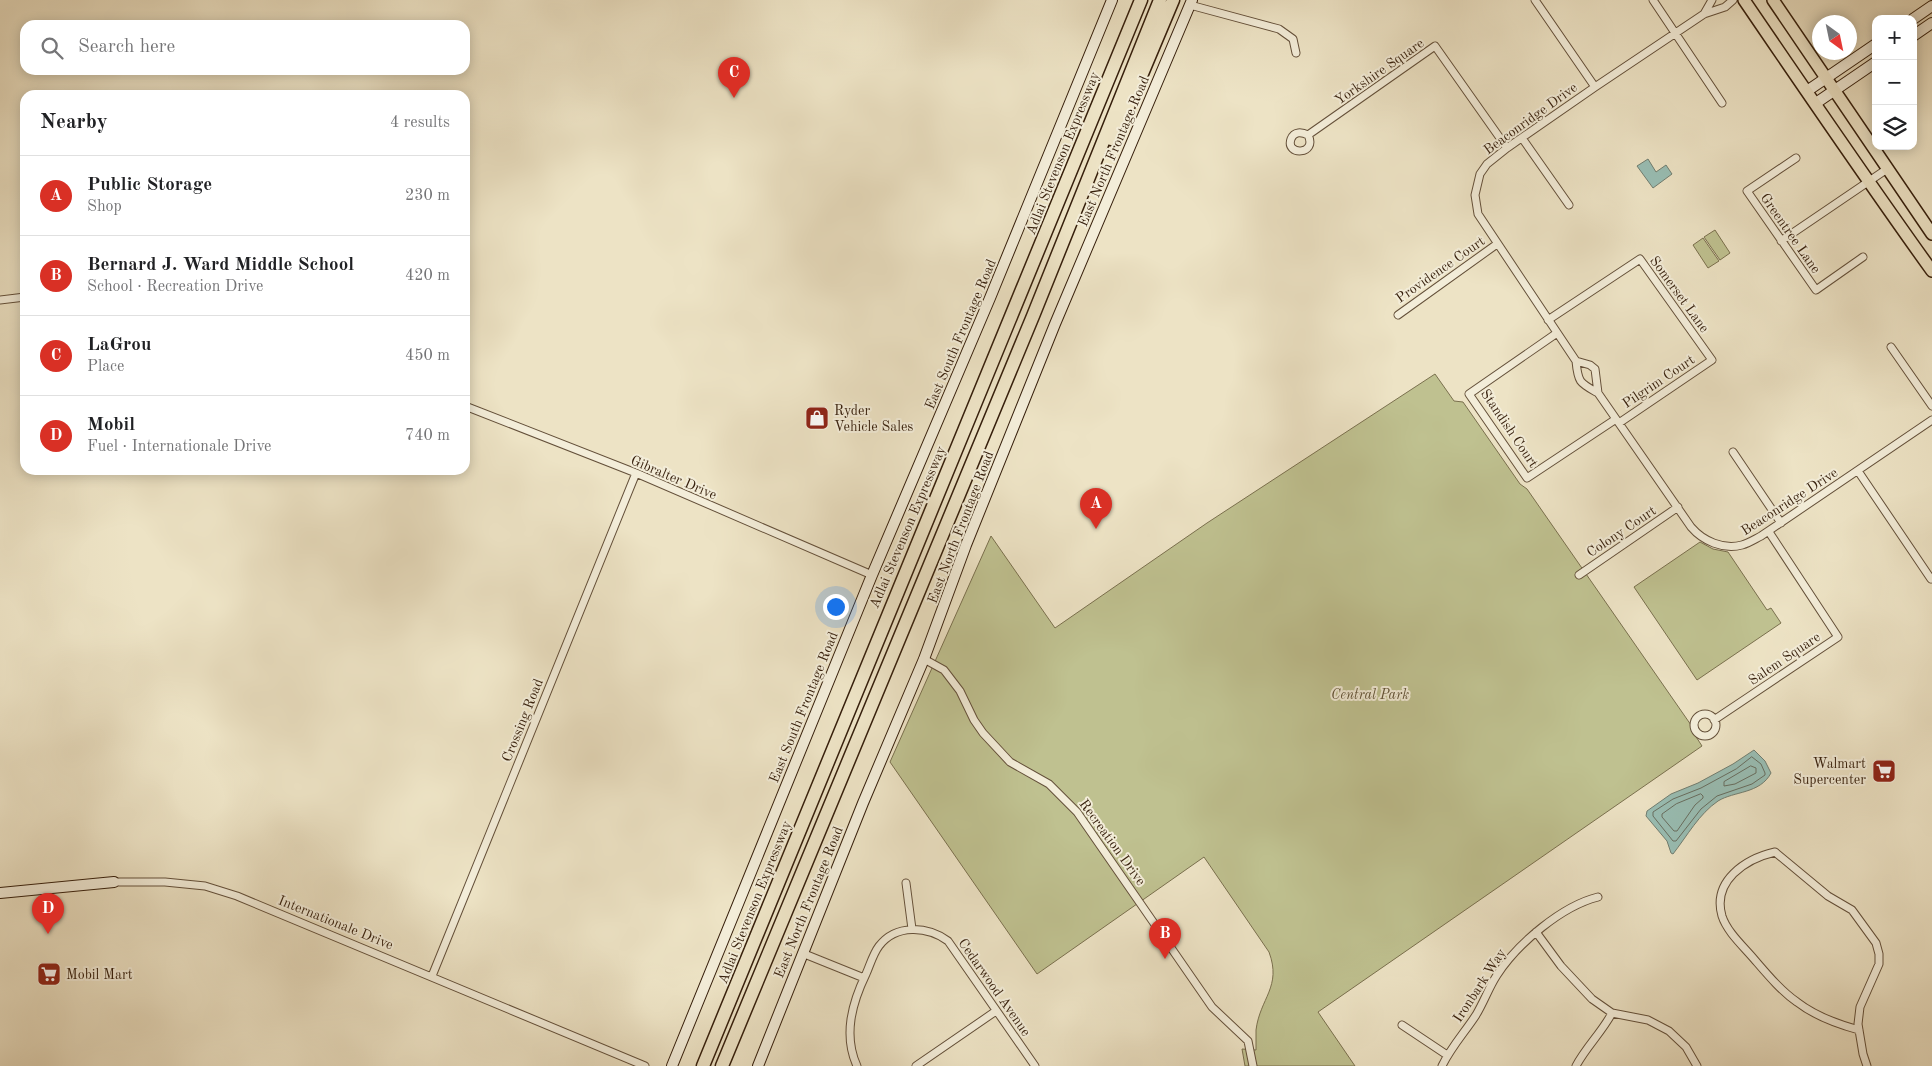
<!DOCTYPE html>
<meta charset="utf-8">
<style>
:root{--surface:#fff;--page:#f2f2f2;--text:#202124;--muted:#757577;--line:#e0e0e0;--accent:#d93025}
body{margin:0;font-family:"Old Standard TT",serif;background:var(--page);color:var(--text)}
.controls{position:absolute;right:15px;top:15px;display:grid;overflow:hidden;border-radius:10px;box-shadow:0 2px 12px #0003}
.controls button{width:45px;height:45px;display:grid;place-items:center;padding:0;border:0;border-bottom:1px solid var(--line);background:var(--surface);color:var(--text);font:25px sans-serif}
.compass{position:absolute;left:1812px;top:15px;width:45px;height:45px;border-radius:50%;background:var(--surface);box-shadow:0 2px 12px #0003;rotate:147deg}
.you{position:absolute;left:835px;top:606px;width:18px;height:18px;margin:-12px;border:4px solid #fff;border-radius:50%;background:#1a73e8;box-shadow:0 0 0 8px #1a73e833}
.badge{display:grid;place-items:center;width:32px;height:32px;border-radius:50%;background:var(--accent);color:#fff;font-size:16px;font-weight:700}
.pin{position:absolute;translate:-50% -41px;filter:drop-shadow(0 1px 2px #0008)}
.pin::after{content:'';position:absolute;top:26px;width:18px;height:15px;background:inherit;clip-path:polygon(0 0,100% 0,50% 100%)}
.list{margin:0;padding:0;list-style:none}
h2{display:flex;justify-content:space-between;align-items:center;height:65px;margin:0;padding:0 20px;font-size:21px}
h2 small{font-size:16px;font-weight:400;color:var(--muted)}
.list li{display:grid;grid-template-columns:32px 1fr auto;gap:15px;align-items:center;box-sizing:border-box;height:80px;padding:0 20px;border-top:1px solid var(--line)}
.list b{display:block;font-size:19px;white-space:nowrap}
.list p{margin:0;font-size:16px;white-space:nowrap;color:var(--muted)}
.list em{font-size:16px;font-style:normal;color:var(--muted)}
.icon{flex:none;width:28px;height:28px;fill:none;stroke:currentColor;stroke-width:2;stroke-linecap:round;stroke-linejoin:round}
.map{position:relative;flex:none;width:1932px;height:1066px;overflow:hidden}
.search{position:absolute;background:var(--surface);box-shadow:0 2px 12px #0003;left:20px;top:20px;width:450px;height:55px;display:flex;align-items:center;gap:12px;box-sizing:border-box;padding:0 18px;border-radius:15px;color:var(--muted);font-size:19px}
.panel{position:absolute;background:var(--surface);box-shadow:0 2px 12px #0003;left:20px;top:90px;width:450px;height:385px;border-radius:15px}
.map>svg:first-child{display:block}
.green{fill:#bfc190;stroke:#7a704e}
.water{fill:#99beb4;stroke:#717e71}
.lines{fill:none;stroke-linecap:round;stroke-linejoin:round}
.shore{stroke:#686e60;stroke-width:1}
.street-casing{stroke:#64503a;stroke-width:9}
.secondary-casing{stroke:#361f0c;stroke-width:12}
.primary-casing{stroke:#361f0c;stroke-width:14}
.highway-casing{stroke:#361f0c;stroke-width:15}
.street{stroke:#f3edd9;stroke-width:7}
.secondary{stroke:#f3edd9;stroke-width:10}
.primary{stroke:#ede3c5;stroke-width:11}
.highway{stroke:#ede3c5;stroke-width:12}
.labels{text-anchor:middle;stroke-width:4;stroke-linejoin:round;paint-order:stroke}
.street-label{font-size:14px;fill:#361f0c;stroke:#f3edd9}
.poi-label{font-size:14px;fill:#361f0c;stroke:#f3edd9;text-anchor:start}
.park-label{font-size:14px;font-style:italic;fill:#5f5034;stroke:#f3edd9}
</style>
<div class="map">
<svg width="1932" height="1066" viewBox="0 0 1932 1066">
<rect width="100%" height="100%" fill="#ede3c5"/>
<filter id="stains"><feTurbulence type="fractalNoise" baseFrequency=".004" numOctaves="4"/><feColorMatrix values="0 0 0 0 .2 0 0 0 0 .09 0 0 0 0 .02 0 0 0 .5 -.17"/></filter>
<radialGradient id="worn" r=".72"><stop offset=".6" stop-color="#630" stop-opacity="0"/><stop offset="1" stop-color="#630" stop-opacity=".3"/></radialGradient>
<path class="green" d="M1715,230l15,23 -10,7 -16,-23z
M1703,238l16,23 -11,7 -15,-23z
M1435,374l19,27 9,1 57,82 7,5 164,236v4l11,17 -384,266 37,54h-110l-3,-17 14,1c0,-7 0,-13 0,-20 4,-32 26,-43 13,-78l-65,-95 -167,117 -147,-212 101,-226 64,92 152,-105z
M1700,542l13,7 15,3 39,58 4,-2 10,15 -84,57 -63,-93z"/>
<path class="water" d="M1648,159l8,13 10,-7 6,9 -19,14 -16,-22z
M1754,750l11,11 6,12c-11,21 -37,18 -53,28 -19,13 -31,35 -45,53l-2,-1 -4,-12 -21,-25 1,-5 24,-17 27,-11 35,-19z"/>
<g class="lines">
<path class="shore" d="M1752,757l9,7 4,9v2l-13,9 -35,12 -16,13 -25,32h-3l-20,-25v-4l20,-13 28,-11 35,-19z
M1751,766l5,2v5l-21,11 -11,2v-4z
M1701,794l2,2v2l-8,7 -18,26h-3l-12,-14v-3l14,-10z"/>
<g class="street-casing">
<path id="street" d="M1535,0l60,87
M1653,0l69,103
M1733,0l-8,7 -21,7 -109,73 -88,61 -20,16 -7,10 -5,21 3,19 98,147c2,22 4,22 22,32l93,134c12,14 32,23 51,18 7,-2 13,-6 19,-9l171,-116
M1190,5l89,24 14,10 3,14
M1704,14l8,-14
M1308,135c10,20 -23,21 -17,4 3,-8 11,-7 17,-4l127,-89 72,102
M1522,138l47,67
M1796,158l-49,33 69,99 47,-33
M1781,241l106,-72
M0,300l25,-3
M1398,315l99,-71
M1548,320l92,-61 72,101 -93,63
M1557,333l-88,61 58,84 89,-59
M1891,347l41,59
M1576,361l14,4 5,4 3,24
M465,406l171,67 236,102
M1733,452l48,71
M1858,471l73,108
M1579,575l99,-68
M924,659l20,11 16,21 14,29 9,13 27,29 39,22 28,28 135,195 36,34 5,25
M1694 725a11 11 0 1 1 22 0a11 11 0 1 1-22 0Z
M1714,720l124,-83 -69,-105
M114,882h51l40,4 32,10 408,170
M906,883l6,46
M1536,932l25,34 31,33 20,14 36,7 21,11 17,16 11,19
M802,953l62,25
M432,976l204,-503
M1402,1025l45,30
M1859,1030c-22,-6 -44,-14 -62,-28 -16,-11 -30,-28 -43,-43 -10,-12 -27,-27 -32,-43 -10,-35 23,-57 53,-64l53,44 24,14 24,33 3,11v10l-19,43 -2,17 5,30 4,12
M857,1066c-14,-31 -5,-63 9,-92 4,-9 7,-20 13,-28 17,-22 48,-20 69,-5l87,125
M916,1066l80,-55
M1442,1066c9,-19 23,-34 34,-51 8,-13 13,-28 21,-40 21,-32 65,-69 101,-78
M1576,1066c10,-19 26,-34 36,-53"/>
</g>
<g class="secondary-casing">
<path id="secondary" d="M1913,19l19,-13
M1913,36l19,-13
M1807,91l69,-47
M1816,103l60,-41
M0,893l114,-11
M672,1066l200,-491 118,-277 122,-298
M758,1066l105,-263 61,-144 42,-114 89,-221 137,-324"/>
</g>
<g class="primary-casing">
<path id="primary" d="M1744,0c62,91 124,182 188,271
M1773,0l159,234"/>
</g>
<g class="highway-casing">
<path id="highway" d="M1111,139l17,-32 45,-107
M703,1066l438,-1066
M722,1066l311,-750 127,-316"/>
</g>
<use href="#street" class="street"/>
<use href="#secondary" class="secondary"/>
<use href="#primary" class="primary"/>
<use href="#highway" class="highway"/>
</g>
<defs>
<g id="shop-square" transform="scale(1.25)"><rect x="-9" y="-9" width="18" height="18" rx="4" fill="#8f2418" stroke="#f3edd9"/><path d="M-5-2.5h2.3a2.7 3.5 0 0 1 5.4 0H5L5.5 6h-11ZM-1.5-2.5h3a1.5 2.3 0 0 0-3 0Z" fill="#fff"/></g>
<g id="supermarket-square" transform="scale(1.25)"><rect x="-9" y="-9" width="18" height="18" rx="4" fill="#8f2418" stroke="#f3edd9"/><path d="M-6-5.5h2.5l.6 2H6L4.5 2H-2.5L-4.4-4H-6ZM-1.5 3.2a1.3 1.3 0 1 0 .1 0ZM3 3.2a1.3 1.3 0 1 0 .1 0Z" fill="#fff"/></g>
</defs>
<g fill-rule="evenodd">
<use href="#shop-square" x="817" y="418"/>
<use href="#supermarket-square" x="1884" y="771"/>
<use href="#supermarket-square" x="49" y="974"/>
</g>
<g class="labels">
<g class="street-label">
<text transform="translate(1379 71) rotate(-35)" y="5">Yorkshire Square</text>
<text transform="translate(1530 118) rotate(-36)" y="5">Beaconridge Drive</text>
<text transform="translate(1113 151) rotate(-67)" y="5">East North Frontage Road</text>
<text transform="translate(1062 153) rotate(-68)" y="5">Adlai Stevenson Expressway</text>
<text transform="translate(1791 233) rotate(55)" y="5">Greentree Lane</text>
<text transform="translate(1440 269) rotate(-35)" y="5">Providence Court</text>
<text transform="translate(1680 294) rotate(54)" y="5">Somerset Lane</text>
<text transform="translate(960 334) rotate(-67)" y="5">East South Frontage Road</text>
<text transform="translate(1658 381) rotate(-34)" y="5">Pilgrim Court</text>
<text transform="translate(1510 428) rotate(56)" y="5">Standish Court</text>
<text transform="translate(674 477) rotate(23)" y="5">Gibralter Drive</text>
<text transform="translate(1789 501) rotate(-33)" y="5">Beaconridge Drive</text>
<text transform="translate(907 527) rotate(-67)" y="5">Adlai Stevenson Expressway</text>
<text transform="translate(960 527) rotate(-69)" y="5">East North Frontage Road</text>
<text transform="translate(1621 531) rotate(-34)" y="5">Colony Court</text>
<text transform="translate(1784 658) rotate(-34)" y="5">Salem Square</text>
<text transform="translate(803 707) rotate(-68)" y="5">East South Frontage Road</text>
<text transform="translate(522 720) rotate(-68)" y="5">Crossing Road</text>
<text transform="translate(1113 842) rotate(54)" y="5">Recreation Drive</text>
<text transform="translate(754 902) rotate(-68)" y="5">Adlai Stevenson Expressway</text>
<text transform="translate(808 902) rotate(-68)" y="5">East North Frontage Road</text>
<text transform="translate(336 922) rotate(22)" y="5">Internationale Drive</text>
<text transform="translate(1479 985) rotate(-57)" y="5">Ironbark Way</text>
<text transform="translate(995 987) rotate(55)" y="5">Cedarwood Avenue</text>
</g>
<g class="poi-label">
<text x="834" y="415">Ryder<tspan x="834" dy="16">Vehicle Sales</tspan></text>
<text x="1866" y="768" text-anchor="end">Walmart<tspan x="1866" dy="16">Supercenter</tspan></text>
<text x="66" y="979">Mobil Mart</text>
</g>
<g class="park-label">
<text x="1370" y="699">Central Park</text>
</g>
</g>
<rect width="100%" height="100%" filter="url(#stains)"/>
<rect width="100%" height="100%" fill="url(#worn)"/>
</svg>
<div class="controls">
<button>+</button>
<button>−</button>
<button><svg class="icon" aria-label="layers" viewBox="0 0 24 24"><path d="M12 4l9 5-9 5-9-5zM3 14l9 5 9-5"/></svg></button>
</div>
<svg class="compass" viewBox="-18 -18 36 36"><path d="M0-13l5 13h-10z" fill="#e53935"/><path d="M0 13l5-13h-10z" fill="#757577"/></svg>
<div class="you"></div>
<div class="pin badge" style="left:1096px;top:529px">A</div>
<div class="pin badge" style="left:1165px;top:959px">B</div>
<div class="pin badge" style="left:734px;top:98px">C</div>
<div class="pin badge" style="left:48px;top:934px">D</div>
<div class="search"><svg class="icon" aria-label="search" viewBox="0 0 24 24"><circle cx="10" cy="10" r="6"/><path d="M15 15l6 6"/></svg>Search here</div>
<section class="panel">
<h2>Nearby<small>4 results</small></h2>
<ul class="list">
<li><span class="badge">A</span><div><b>Public Storage</b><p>Shop</p></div><em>230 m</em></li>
<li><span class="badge">B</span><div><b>Bernard J. Ward Middle School</b><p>School · Recreation Drive</p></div><em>420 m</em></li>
<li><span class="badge">C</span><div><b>LaGrou</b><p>Place</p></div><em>450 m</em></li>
<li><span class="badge">D</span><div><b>Mobil</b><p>Fuel · Internationale Drive</p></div><em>740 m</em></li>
</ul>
</section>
</div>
